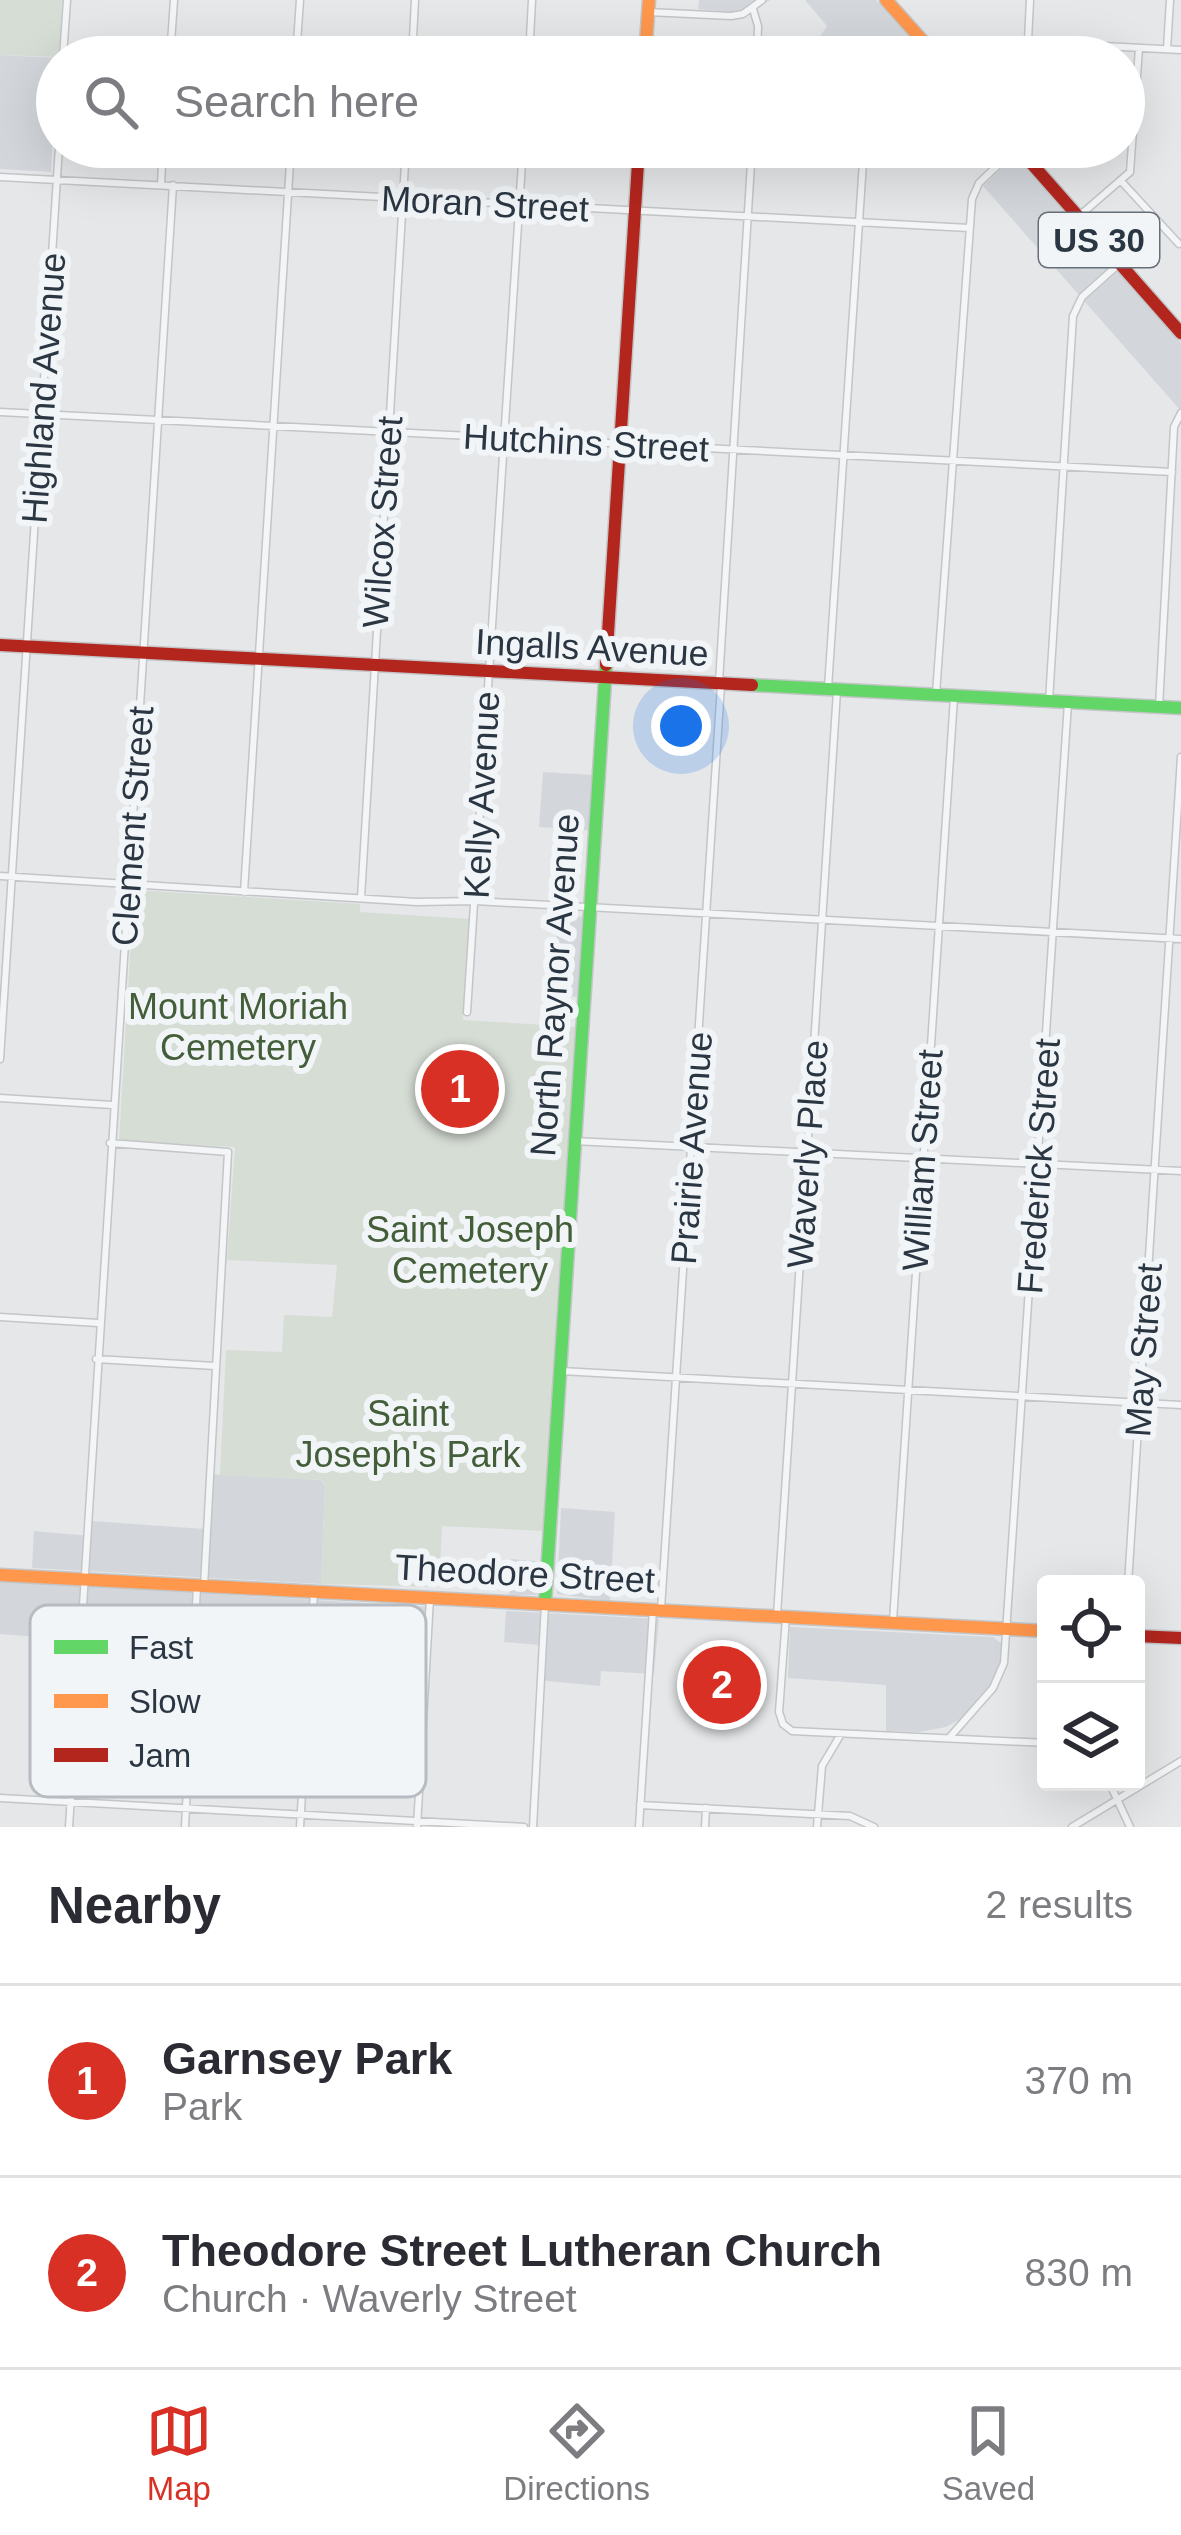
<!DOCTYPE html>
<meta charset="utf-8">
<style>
:root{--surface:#fff;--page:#f7f7f7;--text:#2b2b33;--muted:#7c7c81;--line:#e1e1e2;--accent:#d93025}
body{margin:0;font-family:Arial,sans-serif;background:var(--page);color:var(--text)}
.controls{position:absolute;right:36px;bottom:36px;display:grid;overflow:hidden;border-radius:12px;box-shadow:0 12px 48px #0002}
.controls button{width:108px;height:108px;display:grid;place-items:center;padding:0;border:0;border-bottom:3px solid var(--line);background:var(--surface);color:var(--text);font:60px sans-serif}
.you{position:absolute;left:681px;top:726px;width:42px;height:42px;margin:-30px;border:9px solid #fff;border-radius:50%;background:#1a73e8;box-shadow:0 0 0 18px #1a73e833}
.badge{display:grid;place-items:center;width:78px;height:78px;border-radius:50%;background:var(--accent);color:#fff;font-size:39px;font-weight:700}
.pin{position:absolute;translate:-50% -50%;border:6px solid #fff;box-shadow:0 3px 12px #0006}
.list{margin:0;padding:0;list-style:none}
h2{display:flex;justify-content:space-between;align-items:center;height:156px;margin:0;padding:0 48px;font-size:51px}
h2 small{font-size:39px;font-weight:400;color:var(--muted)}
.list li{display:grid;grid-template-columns:78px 1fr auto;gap:36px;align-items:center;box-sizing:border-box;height:192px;padding:0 48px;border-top:3px solid var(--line)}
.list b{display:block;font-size:45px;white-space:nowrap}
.list p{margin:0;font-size:39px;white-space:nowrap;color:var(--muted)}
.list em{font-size:39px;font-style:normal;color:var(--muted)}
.icon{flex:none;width:66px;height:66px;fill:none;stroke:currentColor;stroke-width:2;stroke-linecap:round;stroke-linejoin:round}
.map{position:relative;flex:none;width:1181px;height:1827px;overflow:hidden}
.search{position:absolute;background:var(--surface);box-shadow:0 12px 48px #0002;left:36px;right:36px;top:36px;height:132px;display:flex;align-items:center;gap:30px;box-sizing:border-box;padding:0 42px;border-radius:66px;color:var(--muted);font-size:45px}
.sheet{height:540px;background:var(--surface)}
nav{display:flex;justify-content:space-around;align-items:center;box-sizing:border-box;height:168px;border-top:3px solid var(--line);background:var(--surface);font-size:33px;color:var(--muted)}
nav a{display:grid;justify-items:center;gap:6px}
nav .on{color:var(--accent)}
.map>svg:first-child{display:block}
.built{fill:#d3d7dc}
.green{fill:#d6ddd5}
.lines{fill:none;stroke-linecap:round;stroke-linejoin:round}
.street-casing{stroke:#c3c5c7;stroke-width:9}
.fast-casing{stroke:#c3c5c7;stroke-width:15}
.slow-casing{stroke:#c3c5c7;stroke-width:15}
.jam-casing{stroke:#c3c5c7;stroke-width:15}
.street{stroke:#f3f5f6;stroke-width:6}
.fast{stroke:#63d668;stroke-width:12}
.slow{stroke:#ff974d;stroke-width:12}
.jam{stroke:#b3261e;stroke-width:12}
.labels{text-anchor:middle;stroke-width:12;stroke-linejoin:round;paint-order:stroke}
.shield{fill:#f2f5f8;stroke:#676f79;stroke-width:3}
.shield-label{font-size:33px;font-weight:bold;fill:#2b3643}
.street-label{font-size:36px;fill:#2b3643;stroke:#f2f5f8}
.park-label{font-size:36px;fill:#435e38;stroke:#f2f5f8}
.key{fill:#f2f5f8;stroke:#b6bcc2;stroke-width:3}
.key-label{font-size:33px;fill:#2b3643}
</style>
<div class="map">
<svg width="1181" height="1827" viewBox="0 0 1181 1827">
<rect width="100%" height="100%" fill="#e5e7e9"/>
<path class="built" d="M699,0h71l-20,14 -52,-5z
M805,0h71l51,57h-114v-10l14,-21z
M0,55l57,3 -6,114 -51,-3z
M1015,156l166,187v68l-198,-225z
M543,772l50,3 -4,55 -50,-3z
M557,913l26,4 -4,80 -24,-1z
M207,1474l114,6 4,7 -4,97 -289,-16 2,-37 57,5 1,-15 112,8z
M561,1508l54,4 -5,89 -53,-7z
M511,1559l33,3 -2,26 -5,7h-28z
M0,1581l432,26 -3,78 -56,-2v-31l-172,-9 -4,86 -60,-4 4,-80 -141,-11z
M506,1611l153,8 -5,55 -53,-3 -1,15 -63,-6 2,-35 -35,-3z
M790,1627l203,10 8,6 1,14 -9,25 -30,36 -17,9 -27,5 -33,-1v-46l-98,-7z"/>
<path class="green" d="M0,0h62l-2,57 -60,-2z
M134,890l226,14v8l109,7 -6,101 115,7 -33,504 -103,-5 -3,61 -118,-3 4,-97 -3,-7 -102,-5 6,-125 56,2 2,-37 48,2 5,-52 -110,-5 8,-113 -116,-6z"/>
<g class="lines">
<g class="street-casing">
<path id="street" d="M753,9l5,17 -1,31
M648,12l83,4 12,-2 19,-14
M1028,41l2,-41
M1167,49l3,-49
M63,57l4,-57
M170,57l4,-57
M296,57l4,-57
M412,57l3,-57
M529,57l3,-57
M904,57l20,-14
M980,57l24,-16 177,9
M0,177l969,51
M1121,181l58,63
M161,184l2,-37
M1078,217l52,-45 9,-124
M0,412l1172,60
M719,682l33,-535
M828,688l36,-541
M936,694l36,-495 7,-16 38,-36
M1049,701l24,-385 9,-19 38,-34
M1159,707l15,-280 7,-14
M0,876l417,26 58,-1 706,38
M244,892l47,-745
M361,898l45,-751
M467,1012l56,-865
M0,1059l59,-912
M0,1098l112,7
M574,1141l607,30
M110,1143l118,9 -24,434
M0,1317l98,6
M96,1359l119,7
M561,1371l620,34
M1128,1584l53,-827
M661,1609l60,-924
M777,1615l60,-924
M786,1617l-7,95 4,12 9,7 254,12
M893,1621l61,-924
M949,1738l44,-50 11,-25 64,-960
M1109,1782l21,45
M0,1798l524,29
M640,1805l210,11 24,11
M69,1827l104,-1642
M185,1827l12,-241
M300,1827l14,-235
M417,1827l13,-229
M533,1827l12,-223
M639,1827l14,-217
M705,1827l1,-19
M817,1827l5,-61 19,-32
M1072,1827l109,-66"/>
</g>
<g class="fast-casing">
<path id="fast" d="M752,685l429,23
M545,1604l61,-939"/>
</g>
<g class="slow-casing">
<path id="slow" d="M886,0l51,57
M645,57l4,-57
M0,1575l1046,56"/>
</g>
<g class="jam-casing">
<path id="jam" d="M1017,147l164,186
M0,645l752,40
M606,665l33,-518
M1136,1636l45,2"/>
</g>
<use href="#street" class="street"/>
<use href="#fast" class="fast"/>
<use href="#slow" class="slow"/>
<use href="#jam" class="jam"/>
</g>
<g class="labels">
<rect class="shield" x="1039" y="213" width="120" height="54" rx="9"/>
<g class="shield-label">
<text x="1099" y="252">US 30</text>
</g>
<g class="street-label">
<text transform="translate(485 203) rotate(3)" y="13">Moran Street</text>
<text transform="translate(43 388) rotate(-86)" y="13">Highland Avenue</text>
<text transform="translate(586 442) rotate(3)" y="13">Hutchins Street</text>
<text transform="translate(382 522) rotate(-86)" y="13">Wilcox Street</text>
<text transform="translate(592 647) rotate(3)" y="13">Ingalls Avenue</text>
<text transform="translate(481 795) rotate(-87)" y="13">Kelly Avenue</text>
<text transform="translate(132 826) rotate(-86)" y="13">Clement Street</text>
<text transform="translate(554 985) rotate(-86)" y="13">North Raynor Avenue</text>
<text transform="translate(691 1148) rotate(-86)" y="13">Prairie Avenue</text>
<text transform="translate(807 1154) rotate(-86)" y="13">Waverly Place</text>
<text transform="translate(922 1160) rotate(-86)" y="13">William Street</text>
<text transform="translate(1038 1166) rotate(-86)" y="13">Frederick Street</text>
<text transform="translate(1143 1350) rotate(-86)" y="13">May Street</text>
<text transform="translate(525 1573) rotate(3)" y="13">Theodore Street</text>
</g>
<g class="park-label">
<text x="238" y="1019">Mount Moriah<tspan x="238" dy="41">Cemetery</tspan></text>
<text x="470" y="1242">Saint Joseph<tspan x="470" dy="41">Cemetery</tspan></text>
<text x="408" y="1426">Saint<tspan x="408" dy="41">Joseph's Park</tspan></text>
</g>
</g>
<rect x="30" y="1605" width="396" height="192" rx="18" class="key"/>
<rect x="54" y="1640" width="54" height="14" fill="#63d668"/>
<rect x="54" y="1694" width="54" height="14" fill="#ff974d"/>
<rect x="54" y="1748" width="54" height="14" fill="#b3261e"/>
<g class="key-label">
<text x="129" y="1659">Fast</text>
<text x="129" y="1713">Slow</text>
<text x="129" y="1767">Jam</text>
</g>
</svg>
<div class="controls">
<button><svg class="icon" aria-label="locate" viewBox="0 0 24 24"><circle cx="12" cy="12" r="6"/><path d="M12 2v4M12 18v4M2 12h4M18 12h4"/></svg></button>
<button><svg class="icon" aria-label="layers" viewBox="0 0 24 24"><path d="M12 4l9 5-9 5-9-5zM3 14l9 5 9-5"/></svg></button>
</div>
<div class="you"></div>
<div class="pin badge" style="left:460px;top:1089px">1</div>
<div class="pin badge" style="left:722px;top:1685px">2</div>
<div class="search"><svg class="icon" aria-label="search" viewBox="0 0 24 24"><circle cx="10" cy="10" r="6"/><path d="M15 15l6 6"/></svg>Search here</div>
</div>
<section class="sheet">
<h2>Nearby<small>2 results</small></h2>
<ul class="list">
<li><span class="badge">1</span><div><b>Garnsey Park</b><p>Park</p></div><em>370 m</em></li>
<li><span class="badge">2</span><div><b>Theodore Street Lutheran Church</b><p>Church · Waverly Street</p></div><em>830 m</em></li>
</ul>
</section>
<nav>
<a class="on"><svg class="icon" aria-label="map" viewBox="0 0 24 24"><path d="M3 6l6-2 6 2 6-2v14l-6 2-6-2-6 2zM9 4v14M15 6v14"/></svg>Map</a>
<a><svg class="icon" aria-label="directions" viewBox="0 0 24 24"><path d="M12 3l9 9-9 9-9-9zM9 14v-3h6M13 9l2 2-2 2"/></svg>Directions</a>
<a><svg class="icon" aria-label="saved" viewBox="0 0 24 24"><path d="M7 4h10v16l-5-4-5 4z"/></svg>Saved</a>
</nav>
